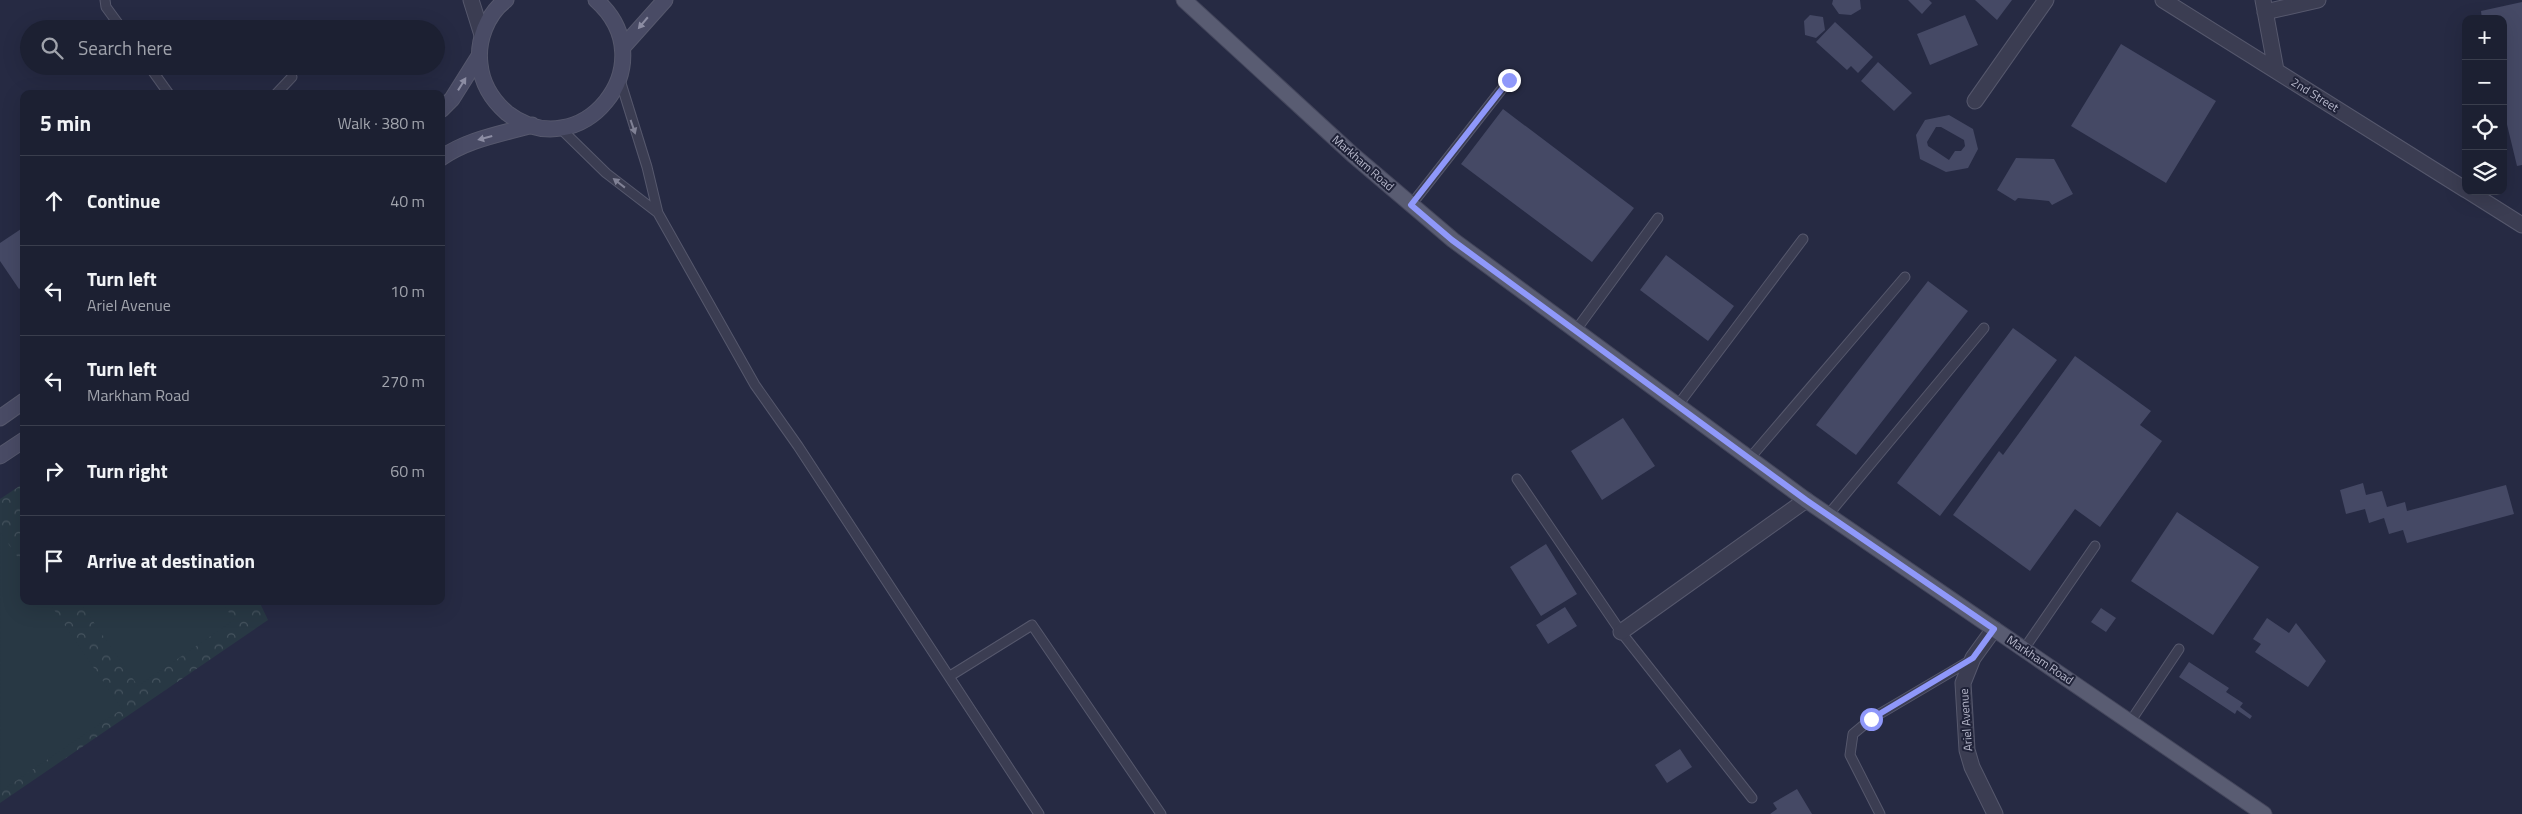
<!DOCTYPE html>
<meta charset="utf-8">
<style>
:root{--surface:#1c2032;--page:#25283a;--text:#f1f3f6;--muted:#a0a3ac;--line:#3a3e4d}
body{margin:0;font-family:"Titillium Web",sans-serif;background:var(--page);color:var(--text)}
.controls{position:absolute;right:15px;top:15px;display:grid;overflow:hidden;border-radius:10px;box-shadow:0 5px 20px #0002}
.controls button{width:45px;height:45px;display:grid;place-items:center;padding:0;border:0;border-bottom:1px solid var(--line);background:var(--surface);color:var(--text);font:25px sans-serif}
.stop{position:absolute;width:15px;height:15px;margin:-11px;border:4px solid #8f98fa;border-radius:50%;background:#fff}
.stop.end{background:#8f98fa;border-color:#fff;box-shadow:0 1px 5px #0008}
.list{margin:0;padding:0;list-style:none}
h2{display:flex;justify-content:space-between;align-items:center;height:65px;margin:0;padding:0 20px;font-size:21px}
h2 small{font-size:16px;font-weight:400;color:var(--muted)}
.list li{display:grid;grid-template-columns:32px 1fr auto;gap:15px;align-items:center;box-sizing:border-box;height:90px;padding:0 20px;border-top:1px solid var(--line)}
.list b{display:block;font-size:19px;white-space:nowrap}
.list p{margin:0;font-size:16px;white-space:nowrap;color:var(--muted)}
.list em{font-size:16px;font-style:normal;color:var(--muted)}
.icon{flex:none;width:28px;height:28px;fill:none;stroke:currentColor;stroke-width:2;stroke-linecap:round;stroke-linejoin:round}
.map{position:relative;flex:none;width:2522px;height:814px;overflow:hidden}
.search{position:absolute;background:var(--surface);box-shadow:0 5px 20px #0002;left:20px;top:20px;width:425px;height:55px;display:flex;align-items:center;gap:12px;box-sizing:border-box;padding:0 18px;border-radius:28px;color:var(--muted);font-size:19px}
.panel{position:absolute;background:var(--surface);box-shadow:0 5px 20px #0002;left:20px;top:90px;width:425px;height:515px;border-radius:10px}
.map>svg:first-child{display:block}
.park{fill:url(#park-crowns)}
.garden{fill:#283844}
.building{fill:#454965;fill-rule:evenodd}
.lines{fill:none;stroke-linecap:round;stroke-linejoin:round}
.service-casing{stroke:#56586d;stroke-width:11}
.minor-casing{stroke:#56586d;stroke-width:17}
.secondary-casing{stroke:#56586d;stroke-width:17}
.primary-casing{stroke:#44465c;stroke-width:17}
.service{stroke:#3b3d52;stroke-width:9}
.minor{stroke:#3b3d52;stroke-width:15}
.secondary{stroke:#494b65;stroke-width:15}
.primary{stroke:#595c72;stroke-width:15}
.oneway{fill:#8c8da3}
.oneway2{fill:#808195}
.route{stroke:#8f98fa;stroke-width:6}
.labels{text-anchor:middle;stroke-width:4;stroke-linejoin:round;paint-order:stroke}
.street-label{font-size:12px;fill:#b8b9cc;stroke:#1f2238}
</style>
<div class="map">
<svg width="2522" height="814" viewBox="0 0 2522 814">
<defs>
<pattern id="park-crowns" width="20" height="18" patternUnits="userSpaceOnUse" patternTransform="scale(1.25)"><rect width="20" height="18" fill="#283844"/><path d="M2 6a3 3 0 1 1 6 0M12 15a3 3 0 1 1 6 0" fill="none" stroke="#45535e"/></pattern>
</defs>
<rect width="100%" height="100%" fill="#262a43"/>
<path class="park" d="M24,483v118h235l9,19 -268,183v-304z"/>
<path class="garden" d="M0,532l24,34v35h24l74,108 -121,82z
M79,601h142l13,19 -96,66z"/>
<path class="building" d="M1833,0h27l1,9 -10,6 -12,-1 -7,-10z
M1908,0h21l3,3 -10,11z
M1975,0h37l-15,20z
M2522,2v163l-5,1 -14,-58v-89h-21l-1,-8z
M1810,15l13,2 2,13 -9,8 -11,-3 -1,-14z
M1965,15l13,30 -48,20 -13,-31z
M1835,22l38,35 -15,16 -7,-7 -4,4 -31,-28z
M2121,44l95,57 -50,82 -95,-57z
M1878,62l34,31 -18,18 -33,-30z
M1503,109l131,99 -42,54 -131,-98z
M1949,115l24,14 5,20 -10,19 -22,4 -26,-13 -4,-24 9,-15zM1936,127h5l23,13 1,6 -4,5h-6l-6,9 -21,-14 -1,-4z
M2016,158l38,1 19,35 -21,11 -3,-4 -31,-3 -3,3 -18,-11z
M24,227v58l-5,4 -19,-28v-18z
M1666,255l68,51 -26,35 -68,-51z
M1928,281l40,30 -112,144 -40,-30z
M2013,328l44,32 -117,156 -43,-33z
M2075,356l76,55 -11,14 22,16 -62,86 -25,-18 -45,62 -77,-56 46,-64 4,4z
M1623,418l32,48 -53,34 -31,-49z
M2363,483l3,12 16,-4 5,16 18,-5 2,9 99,-26 8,29 -107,29 -4,-13 -14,4 -5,-16 -15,5 -4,-14 -19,5 -6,-24z
M2177,512l82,55 -46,68 -82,-54z
M1546,544l31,50 -36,22 -31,-49z
M1565,607l12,19 -29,18 -12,-19z
M2101,608l15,10 -10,14 -15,-10z
M2267,618l22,15 7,-10 30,38 -18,26 -53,-35 6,-8 -8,-5z
M2189,662l40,26 -3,4 17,11 -3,4 12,9 -2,3 -13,-9 -2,4 -56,-37z
M1680,749l12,18 -25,16 -12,-18z
M1797,789l15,25h-42l7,-5 -4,-6z"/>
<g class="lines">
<g class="service-casing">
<path id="service" d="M105,0l1,7 16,22
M149,66l20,28
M620,80l27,87 11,46 97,172 43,61 241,368
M276,94l16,-17
M560,128l46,45 52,40
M1411,205l98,-125
M1576,330l82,-112
M1678,405l125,-166
M1750,458l155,-181
M1517,479l104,153 131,166
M1828,515l156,-187
M2024,649l71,-103
M950,676l82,-51 129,189
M2130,722l49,-73
M1880,814l-30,-59 3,-21 18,-15 100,-59"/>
</g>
<g class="minor-casing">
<path id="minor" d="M471,0l11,35
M2163,0l303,190
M2263,0l13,70
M2265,12l53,-12
M1975,101l71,-101
M2468,191l54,34
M1994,629l-21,29 -10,25 4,67 5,17 23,47
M1621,632l185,-132"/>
</g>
<g class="secondary-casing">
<path id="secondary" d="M506,0c-19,14 -29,41 -26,64 2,20 12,36 27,49 73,56 161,-49 89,-113
M623,47l42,-47
M441,110l11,-11 27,-43
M441,158c27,-19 60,-24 91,-33
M0,418l24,-17
M0,456l24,-16"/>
</g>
<g class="primary-casing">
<path id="primary" d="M1184,0l169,155 100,85 353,260 458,314"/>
</g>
<use href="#service" class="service"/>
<use href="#minor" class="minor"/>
<use href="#secondary" class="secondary"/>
<use href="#primary" class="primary"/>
</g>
<defs><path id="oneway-solid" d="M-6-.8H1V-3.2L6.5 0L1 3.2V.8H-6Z" transform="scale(1.25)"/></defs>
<g class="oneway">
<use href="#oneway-solid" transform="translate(643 23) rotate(130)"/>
<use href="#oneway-solid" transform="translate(462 84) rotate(-58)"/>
<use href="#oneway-solid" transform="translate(485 138) rotate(165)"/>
</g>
<g class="oneway2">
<use href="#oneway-solid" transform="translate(633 127) rotate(71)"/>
<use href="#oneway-solid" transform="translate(619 183) rotate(-142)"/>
</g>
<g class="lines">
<path class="route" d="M1509,80l-98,125 41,35 354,260 188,129 -21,29 -102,61"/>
</g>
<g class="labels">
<g class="street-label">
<text transform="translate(2315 95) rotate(32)" y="4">2nd Street</text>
<text transform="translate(1363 163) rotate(41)" y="4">Markham Road</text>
<text transform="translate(2040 660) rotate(34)" y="4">Markham Road</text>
<text transform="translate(1966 720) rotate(-94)" y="4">Ariel Avenue</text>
</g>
</g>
</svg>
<div class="controls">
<button>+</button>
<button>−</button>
<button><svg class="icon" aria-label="locate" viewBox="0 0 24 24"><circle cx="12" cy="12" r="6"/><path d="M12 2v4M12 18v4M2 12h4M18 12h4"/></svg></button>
<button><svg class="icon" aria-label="layers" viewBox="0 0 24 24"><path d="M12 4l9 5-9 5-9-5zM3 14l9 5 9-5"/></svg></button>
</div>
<div class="stop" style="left:1871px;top:719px"></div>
<div class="stop end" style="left:1509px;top:80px"></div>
<div class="search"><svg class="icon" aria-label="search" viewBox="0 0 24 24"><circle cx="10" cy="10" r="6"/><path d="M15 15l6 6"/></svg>Search here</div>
<section class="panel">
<h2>5 min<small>Walk · 380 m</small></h2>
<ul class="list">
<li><svg class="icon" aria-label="ahead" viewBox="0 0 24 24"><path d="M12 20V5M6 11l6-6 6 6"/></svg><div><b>Continue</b></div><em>40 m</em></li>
<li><svg class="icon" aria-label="left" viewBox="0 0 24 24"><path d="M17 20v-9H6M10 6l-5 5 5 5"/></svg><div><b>Turn left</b><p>Ariel Avenue</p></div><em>10 m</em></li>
<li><svg class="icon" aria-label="left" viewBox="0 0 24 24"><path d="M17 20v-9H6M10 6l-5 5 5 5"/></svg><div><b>Turn left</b><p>Markham Road</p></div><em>270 m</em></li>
<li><svg class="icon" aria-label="right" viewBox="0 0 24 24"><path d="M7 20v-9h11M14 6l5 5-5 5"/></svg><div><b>Turn right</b></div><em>60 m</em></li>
<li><svg class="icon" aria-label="arrive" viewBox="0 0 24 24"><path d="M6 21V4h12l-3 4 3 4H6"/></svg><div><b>Arrive at destination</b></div></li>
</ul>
</section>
</div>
